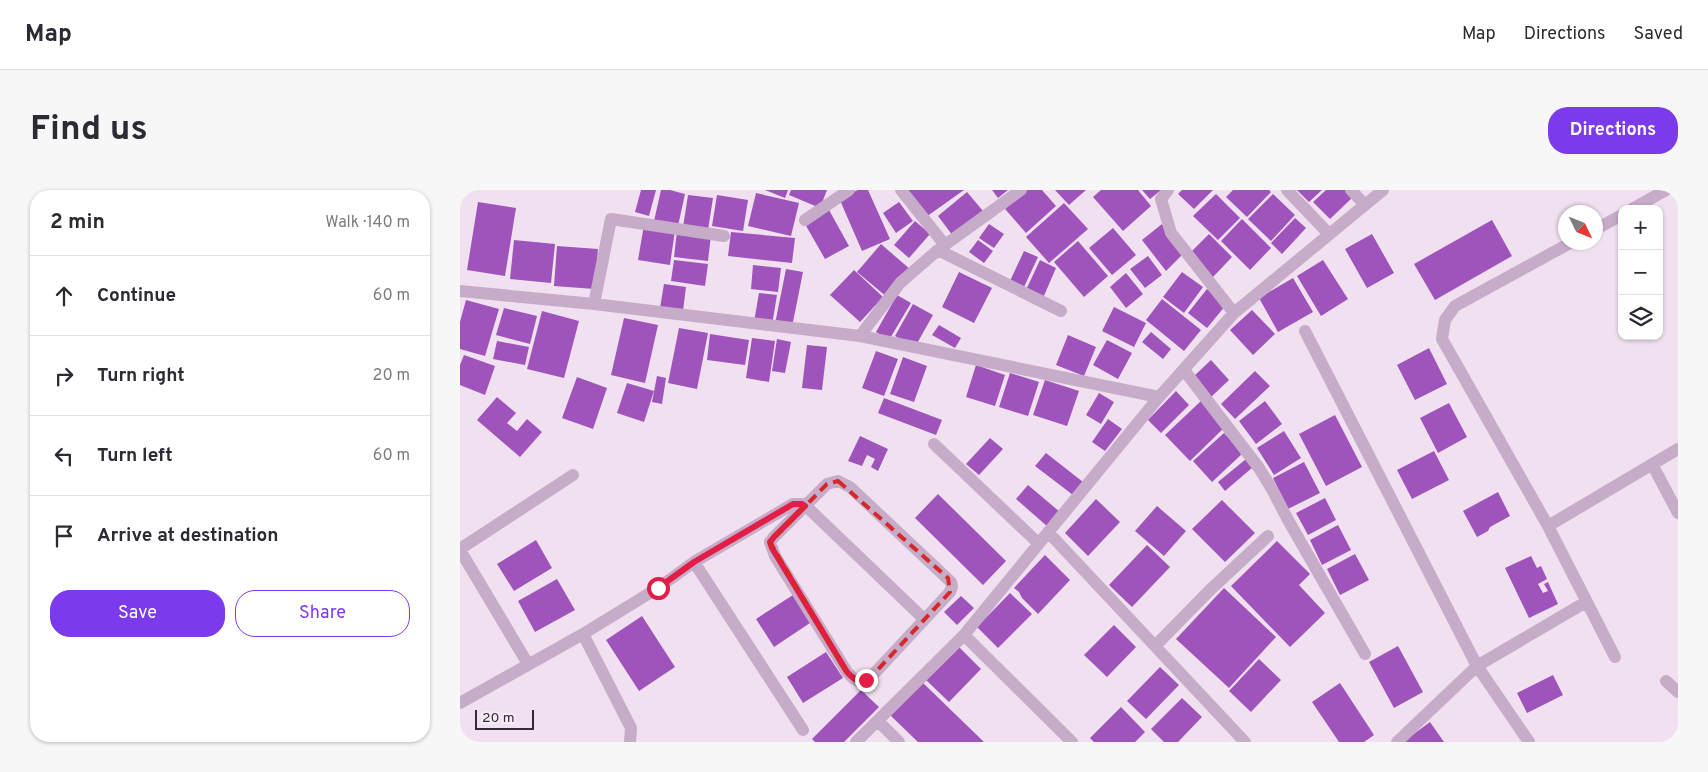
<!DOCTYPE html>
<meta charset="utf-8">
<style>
:root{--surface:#fff;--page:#f7f7f7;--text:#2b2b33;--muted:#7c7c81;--line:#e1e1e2;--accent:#7c3aed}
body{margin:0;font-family:Overpass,sans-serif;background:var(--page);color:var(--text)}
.controls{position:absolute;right:15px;top:15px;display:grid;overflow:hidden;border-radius:10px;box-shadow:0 1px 4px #0004}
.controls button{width:45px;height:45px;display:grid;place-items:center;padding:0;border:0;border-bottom:1px solid var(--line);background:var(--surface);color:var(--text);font:25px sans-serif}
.compass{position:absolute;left:1098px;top:15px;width:45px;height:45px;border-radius:50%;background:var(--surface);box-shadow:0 1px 4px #0004;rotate:133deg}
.scale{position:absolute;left:15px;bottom:12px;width:59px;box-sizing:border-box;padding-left:5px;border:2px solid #342a37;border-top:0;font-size:14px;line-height:18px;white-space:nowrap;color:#342a37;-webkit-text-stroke:4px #f8ecf8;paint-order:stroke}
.stop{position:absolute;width:15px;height:15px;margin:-11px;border:4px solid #e11d48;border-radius:50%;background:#fff}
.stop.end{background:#e11d48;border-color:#fff;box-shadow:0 1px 5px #0008}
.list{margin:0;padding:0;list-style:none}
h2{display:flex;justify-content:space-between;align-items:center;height:65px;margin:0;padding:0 20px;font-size:21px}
h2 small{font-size:16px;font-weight:400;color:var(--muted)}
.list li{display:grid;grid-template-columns:32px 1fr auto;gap:15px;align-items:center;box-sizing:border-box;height:80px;padding:0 20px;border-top:1px solid var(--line)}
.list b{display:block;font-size:19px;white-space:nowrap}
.list em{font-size:16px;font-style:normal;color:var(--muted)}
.actions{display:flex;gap:10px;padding:15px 20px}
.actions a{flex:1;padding:11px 0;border:1px solid var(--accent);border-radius:20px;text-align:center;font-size:18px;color:var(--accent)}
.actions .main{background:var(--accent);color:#fff}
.icon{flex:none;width:28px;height:28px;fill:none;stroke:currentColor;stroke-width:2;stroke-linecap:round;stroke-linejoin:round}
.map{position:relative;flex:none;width:1218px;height:552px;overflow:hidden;border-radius:20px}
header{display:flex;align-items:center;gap:30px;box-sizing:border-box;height:70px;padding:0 25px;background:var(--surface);border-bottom:1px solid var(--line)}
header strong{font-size:24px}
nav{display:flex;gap:28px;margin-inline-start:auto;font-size:18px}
.intro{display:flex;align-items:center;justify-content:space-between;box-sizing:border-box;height:120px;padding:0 30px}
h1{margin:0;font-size:35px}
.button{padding:12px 22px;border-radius:20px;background:var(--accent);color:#fff;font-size:18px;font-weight:700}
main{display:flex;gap:30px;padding:0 30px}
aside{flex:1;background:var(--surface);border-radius:20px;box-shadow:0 1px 4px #0004}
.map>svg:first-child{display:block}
.building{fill:#9e54ba}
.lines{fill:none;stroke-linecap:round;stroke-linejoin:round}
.street{stroke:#c6acc8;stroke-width:12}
.route{stroke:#e11d48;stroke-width:6}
.marked{fill:none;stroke:#d62828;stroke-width:4;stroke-dasharray:10 6;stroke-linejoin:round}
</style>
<header>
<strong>Map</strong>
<nav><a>Map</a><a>Directions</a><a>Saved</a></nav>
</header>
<div class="intro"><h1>Find us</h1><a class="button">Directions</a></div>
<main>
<aside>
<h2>2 min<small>Walk · 140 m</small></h2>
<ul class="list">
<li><svg class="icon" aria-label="ahead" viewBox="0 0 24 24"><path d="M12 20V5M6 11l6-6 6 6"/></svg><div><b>Continue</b></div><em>60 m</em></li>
<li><svg class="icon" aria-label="right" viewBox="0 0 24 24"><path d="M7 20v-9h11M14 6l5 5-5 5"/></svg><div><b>Turn right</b></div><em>20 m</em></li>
<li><svg class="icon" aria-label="left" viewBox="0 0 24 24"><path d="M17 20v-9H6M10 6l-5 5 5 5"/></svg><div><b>Turn left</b></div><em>60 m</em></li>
<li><svg class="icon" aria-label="arrive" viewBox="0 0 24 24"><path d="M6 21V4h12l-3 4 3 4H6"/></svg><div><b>Arrive at destination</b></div></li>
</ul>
<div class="actions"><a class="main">Save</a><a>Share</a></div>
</aside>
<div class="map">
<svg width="1218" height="552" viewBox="0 0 1218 552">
<rect width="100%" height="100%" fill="#f0e0f0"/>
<path class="building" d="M181,0h15l-7,26 -14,-4z
M201,0h9l15,4 -7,32 -24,-5z
M305,0h23l-3,8z
M331,0h36l-7,18 -31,-13z
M398,0h10l22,49 -28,12 -23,-53z
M447,0h57l-38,27z
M532,0h16l-10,8z
M566,0h16l14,16 -30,27 -21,-24z
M595,0h31l-17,15z
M641,0h37l13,16 -28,25 -30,-34z
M682,0h19l-11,9z
M722,0h31l-19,19 -16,-15z
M773,0h36l2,2 -24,25 -21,-20z
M837,0h25l-13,12z
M866,0h20l7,7 -23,22 -17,-17z
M507,2l16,19 -30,25 -15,-20z
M296,3l43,10 -8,33 -43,-10z
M756,4l24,24 -22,22 -25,-24z
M813,4l22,21 -24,26 -23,-22z
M228,5l25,3 -5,32 -25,-3z
M257,5l31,5 -5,31 -31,-5z
M18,12l38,6 -11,68 -38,-6z
M439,12l14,19 -17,12 -13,-20z
M604,13l24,26 -39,34 -23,-26z
M369,20l20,36 -24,13 -20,-35z
M835,28l11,10 -24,26 -11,-11z
M782,29l29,29 -21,22 -29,-29z
M1032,30l20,36 -77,44 -21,-36z
M455,31l15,13 -21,24 -15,-13z
M529,34l15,10 -10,14 -15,-10z
M702,34l20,31 -16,16 -24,-31z
M184,35l31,5 -5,35 -32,-5z
M653,38l23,27 -24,20 -23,-27z
M217,41l34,4 -3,26 -34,-4z
M271,42l64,6 -3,25 -64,-7z
M749,44l23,23 -19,20 -23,-24z
M912,44l22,39 -27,15 -22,-39z
M54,50l41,4 -4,39 -41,-4z
M518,50l15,11 -9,12 -15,-11z
M618,51l30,35 -24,21 -30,-35z
M421,54l30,26 -24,27 -30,-25z
M97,56l41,3 -3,40 -41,-3z
M564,61l14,6 -14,30 -14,-6z
M688,66l14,19 -17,13 -15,-19z
M214,70l34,4 -3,22 -34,-5z
M580,70l16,8 -13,30 -17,-8z
M863,70l25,39 -27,17 -24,-40z
M293,75l28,3 -3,24 -27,-3z
M326,79l17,3 -11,55 -17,-3z
M394,80l29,27 -23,25 -30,-27z
M499,82l33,16 -18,35 -32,-16z
M722,82l21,15 -19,26 -21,-16z
M666,83l17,21 -17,14 -16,-21z
M833,88l20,34 -35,20 -19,-34z
M204,94l22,3 -3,24 -23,-3z
M747,99l19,16 -19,23 -19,-15z
M299,103l18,2 -5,30 -18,-3z
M437,105l14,8 -22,37 -13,-8z
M702,109l39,31 -17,21 -38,-31z
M6,110l33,9 -14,47 -25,-7v-27z
M453,114l20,11 -18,32 -20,-11z
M654,117l32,16 -12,24 -32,-16z
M44,118l33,8 -7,28 -34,-9z
M792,120l23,24 -22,21 -23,-25z
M82,121l37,10 -15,57 -37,-9z
M164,128l34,7 -13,58 -34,-8z
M479,135l22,13 -6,10 -23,-13z
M219,138l29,5 -11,56 -29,-6z
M691,142l20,17 -8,10 -21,-17z
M250,144l39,6 -4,25 -38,-5z
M608,145l28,12 -12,29 -28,-11z
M292,148l23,3 -6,41 -23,-4z
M317,149l14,3 -6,31 -13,-2z
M647,150l25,13 -14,26 -25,-14z
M37,151l32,6 -4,18 -32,-6z
M347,155l20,2 -5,43 -20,-2z
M969,158l18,36 -32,16 -18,-35z
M416,161l22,8 -14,37 -22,-8z
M4,165l31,11 -10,29 -25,-10v-20z
M443,167l24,9 -13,36 -24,-8z
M751,170l18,20 -18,17 -18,-20z
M516,175l29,10 -10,31 -29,-9z
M795,181l15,15 -35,33 -14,-15z
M550,183l29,9 -11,34 -29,-9z
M197,186l9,2 -4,26 -10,-2z
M117,187l30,11 -14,41 -31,-11z
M585,190l34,11 -12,35 -34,-11z
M167,193l27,8 -10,31 -27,-9z
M716,201l13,14 -28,28 -13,-13z
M639,203l15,9 -13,22 -15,-9z
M37,207l19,16 -9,10 10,8 10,-12 15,13 -22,25 -43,-37z
M424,208l58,22 -6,15 -58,-22z
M741,211l25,25 -36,35 -25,-26z
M805,211l17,23 -26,20 -17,-23z
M989,213l18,34 -29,16 -18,-35z
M875,225l27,52 -36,19 -27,-52z
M648,229l14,10 -17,22 -13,-9z
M824,241l17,27 -27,17 -17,-27z
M764,243l19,20 -31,29 -19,-21z
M400,246l28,13 -10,22 -7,-4 4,-8 -8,-4 -5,11 -14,-5z
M530,248l13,11 -24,26 -13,-11z
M974,261l15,29 -37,19 -15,-29z
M586,263l37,29 -10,13 -38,-29z
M786,269l7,8 -28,24 -7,-9z
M844,272l16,31 -32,16 -15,-31z
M568,295l32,27 -12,15 -32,-28z
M1038,302l12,24 -20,11 -2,4 -11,6 -14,-26z
M478,304l68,67 -23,24 -68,-67z
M865,308l11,22 -28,15 -12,-22z
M636,309l24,23 -32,34 -23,-23z
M762,310l33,33 -30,29 -33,-33z
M697,316l29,25 -22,25 -29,-25z
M878,335l13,25 -29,15 -12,-25z
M76,350l16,28 -38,23 -17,-27z
M817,351l33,33 -11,11 26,28 -35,34 -59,-61z
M687,355l23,22 -38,40 -23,-22z
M895,364l14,26 -29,15 -13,-26z
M585,365l25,25 -32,34 -16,-16 -3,-6 -5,-4z
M1071,366l6,12 4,-2 6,13 -9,5 5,9 5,-2 -4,-7 4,-2 10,22 -29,14 -24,-50z
M97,389l18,31 -40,22 -17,-31z
M764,398l52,49 -47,51 -53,-49z
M550,403l22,21 -34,34 -21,-21z
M333,405l17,28 -36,24 -18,-28z
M501,406l13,12 -17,17 -13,-13z
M182,426l33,51 -36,24 -33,-51z
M654,435l22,22 -29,30 -23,-22z
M497,455l24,24 -32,33 -24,-23z
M938,456l25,46 -29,16 -25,-46z
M366,462l17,26 -40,25 -16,-26z
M799,469l22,21 -30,32 -22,-21z
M700,477l19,18 -33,34 -19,-18z
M1093,485l10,20 -36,18 -10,-20z
M462,492l62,60h-66l-28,-27z
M880,493l34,52 -10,7h-25l-27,-40z
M401,500l18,17 -35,35h-29l-3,-3z
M722,508l20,19 -24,25h-14l-13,-13z
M661,517l24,25 -10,10h-41l-4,-4z
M970,532l14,20h-41z"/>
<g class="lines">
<path class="street" d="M441,0l44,55
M708,0l-7,9 10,34 63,80
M827,0l42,44
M891,0l14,15
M1172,19l34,-19
M345,30l44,-30
M1136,39l26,-14
M1112,52l-117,64 -10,14 -3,19 106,187 67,131
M478,60l123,61
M0,101l134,13 266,32 299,61
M134,114l17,-85 113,17
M845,141l172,335 52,76
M400,146l40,-53 38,-33 83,-60
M724,180l75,98 14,23 15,29 77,134
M474,254l104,99
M1192,274l26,49
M378,291l12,6 101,95 1,5 -2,5 -79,85 -11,5 -6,-3 -7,-7 -72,-116 -5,-14 4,-5 53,-53z
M1088,336l130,-77
M588,342l197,210
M0,359l113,-74
M0,360l68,114
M234,372l109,168
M123,444l48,94 -1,14
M504,445l108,107
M695,456l55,-56 58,-54
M1206,491l12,11
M0,513l123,-69 75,-46 36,-26 99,-58h9l7,5 115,110
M418,531l21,21
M396,552l108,-107 195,-238 75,-84 149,-123
M937,552l80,-76 109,-64"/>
</g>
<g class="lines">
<path class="route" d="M198,398l36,-26 99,-58h9l3,2 -31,31 -4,5 2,6 75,124c6,6 10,11 19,8"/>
</g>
<path class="marked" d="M378,291l110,97 2,14 -79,85 -11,5 -13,-10 -77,-130 57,-58z"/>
</svg>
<div class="controls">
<button>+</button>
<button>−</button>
<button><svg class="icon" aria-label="layers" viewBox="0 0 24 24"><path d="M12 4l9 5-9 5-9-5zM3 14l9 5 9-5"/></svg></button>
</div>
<svg class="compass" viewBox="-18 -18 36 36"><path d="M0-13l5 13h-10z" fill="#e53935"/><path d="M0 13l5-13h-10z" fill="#7c7c81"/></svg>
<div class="scale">20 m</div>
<div class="stop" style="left:198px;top:398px"></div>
<div class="stop end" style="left:406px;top:490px"></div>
</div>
</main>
